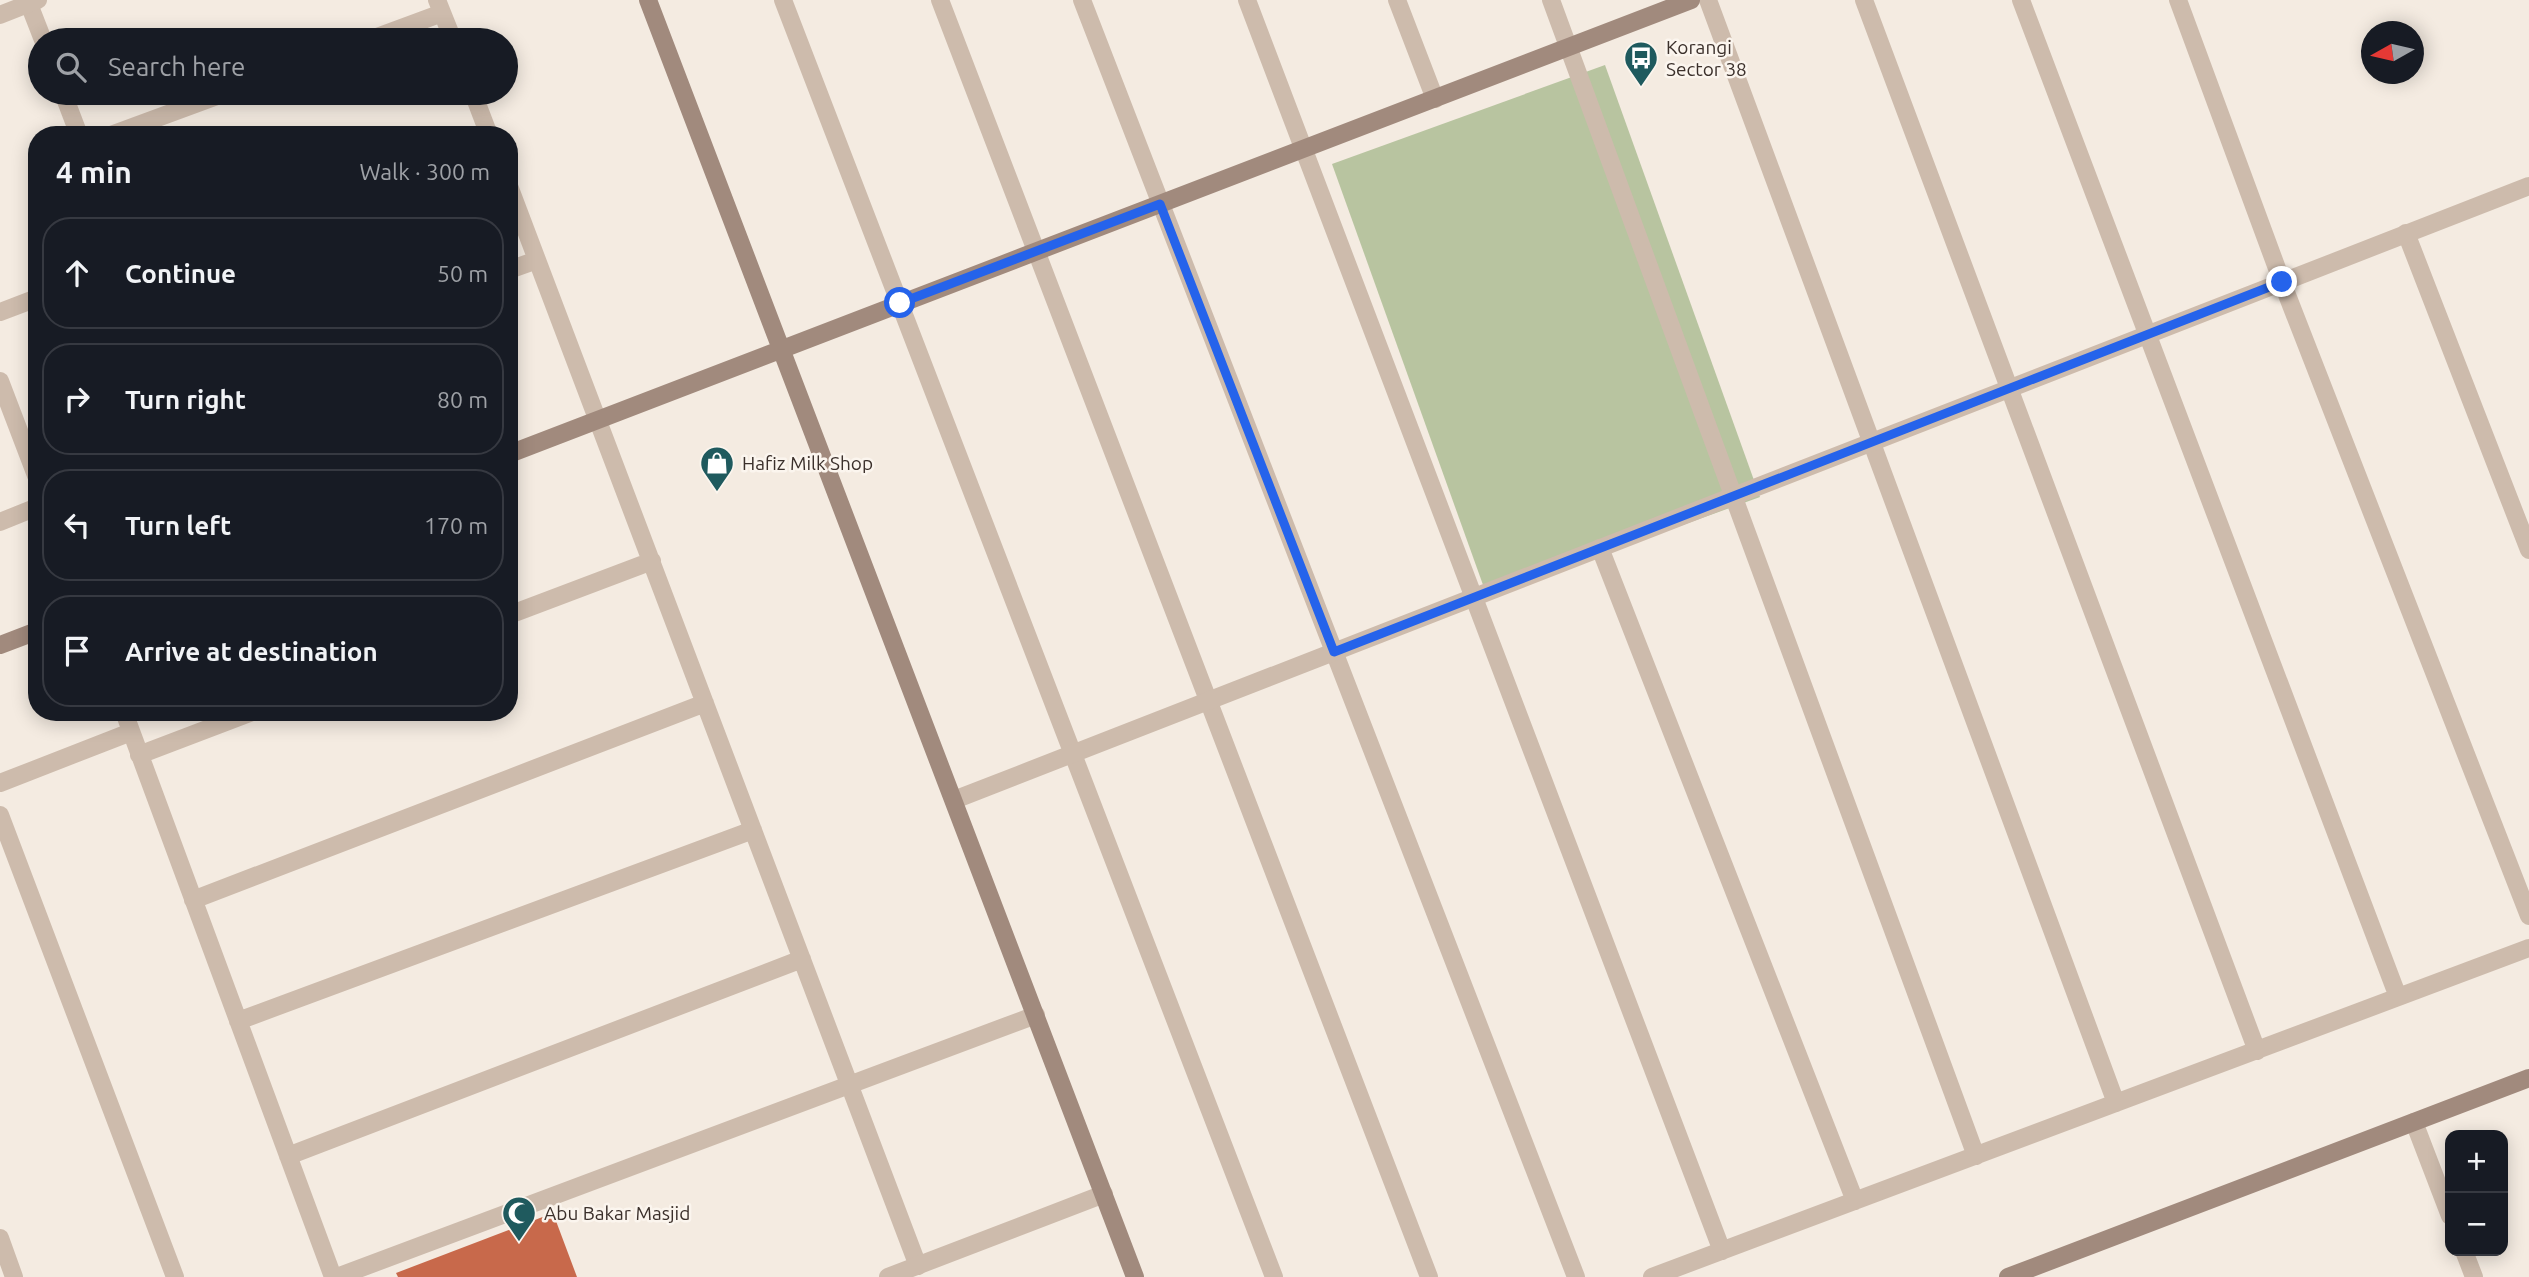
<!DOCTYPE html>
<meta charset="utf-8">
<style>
:root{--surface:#171b24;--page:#242831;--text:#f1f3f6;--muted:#9ea1a6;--line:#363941}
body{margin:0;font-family:Ubuntu,sans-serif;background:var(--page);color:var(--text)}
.controls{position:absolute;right:21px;bottom:21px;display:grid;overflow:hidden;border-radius:14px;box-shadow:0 4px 18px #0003}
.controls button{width:63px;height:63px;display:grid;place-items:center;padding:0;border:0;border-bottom:2px solid var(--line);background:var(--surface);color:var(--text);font:35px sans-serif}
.compass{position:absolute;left:2361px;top:21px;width:63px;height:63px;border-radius:50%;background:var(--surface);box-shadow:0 4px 18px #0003;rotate:262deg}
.stop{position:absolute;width:21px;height:21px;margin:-16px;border:5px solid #2563eb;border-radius:50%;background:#fff}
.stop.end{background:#2563eb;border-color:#fff;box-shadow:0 2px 7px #0008}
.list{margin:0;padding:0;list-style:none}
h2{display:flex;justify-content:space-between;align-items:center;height:91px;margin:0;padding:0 28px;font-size:30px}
h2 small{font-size:23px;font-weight:400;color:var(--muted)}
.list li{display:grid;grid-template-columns:46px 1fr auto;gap:21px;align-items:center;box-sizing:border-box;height:112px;margin:0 14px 14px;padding:0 14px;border:2px solid var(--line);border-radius:28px}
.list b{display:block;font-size:26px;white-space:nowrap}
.list em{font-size:23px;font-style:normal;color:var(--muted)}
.icon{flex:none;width:38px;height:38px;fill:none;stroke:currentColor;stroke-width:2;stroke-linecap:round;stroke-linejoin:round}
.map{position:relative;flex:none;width:2529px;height:1277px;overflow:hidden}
.search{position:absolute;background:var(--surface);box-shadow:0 4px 18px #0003;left:28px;top:28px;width:490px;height:77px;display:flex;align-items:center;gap:18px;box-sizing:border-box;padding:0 24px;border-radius:38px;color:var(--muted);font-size:26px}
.panel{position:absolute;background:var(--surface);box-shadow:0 4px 18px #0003;left:28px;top:126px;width:490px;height:595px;border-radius:28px}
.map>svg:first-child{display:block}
.green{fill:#b8c4a0}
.building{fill:#c8694b}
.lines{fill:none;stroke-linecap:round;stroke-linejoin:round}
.lane{stroke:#cdbbac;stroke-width:18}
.street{stroke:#cdbbac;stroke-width:18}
.secondary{stroke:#a18a7d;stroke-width:18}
.route{stroke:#2563eb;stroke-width:9}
.labels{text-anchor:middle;stroke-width:5;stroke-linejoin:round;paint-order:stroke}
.poi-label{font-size:19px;fill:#3b302b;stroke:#fbf5ee;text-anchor:start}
</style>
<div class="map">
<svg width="2529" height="1277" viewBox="0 0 2529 1277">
<rect width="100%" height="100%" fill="#f4ebe1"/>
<path class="green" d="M1605,65l155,432 -273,99 -155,-432z"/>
<path class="building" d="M553,1213l24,64h-179l-2,-4z"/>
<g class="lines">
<path class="lane" d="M437,0l16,40
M783,0l491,1277
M940,0l489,1277
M1082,0l494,1277
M1247,0l475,1251
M1397,0l38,99
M1551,0l425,1156
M1708,0l408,1103
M1864,0l393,1051
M2021,0l377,997
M29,4l14,36
M369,40l73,-27
M63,93l16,42
M473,93l16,42
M111,135l114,-42
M509,186l409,1080
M2406,233l123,317
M509,270l28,-10
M2282,282l247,634
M0,312l37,-14
M0,381l37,97
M0,522l37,-15
M1600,548l255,653
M509,615l143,-54
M124,712l209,565
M139,755l113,-43
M0,783l131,-51
M0,815l175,462
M193,900l512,-197
M238,1021l515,-191
M288,1156l514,-197
M0,1238l14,39
M337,1277l699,-262
M1652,1277l877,-329"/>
<path class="street" d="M2178,0l104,282
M0,15l38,-15
M954,800l1575,-614
M2414,1122l36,94
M2464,1251l10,26
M888,1277l216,-83"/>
<path class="secondary" d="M648,0l487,1277
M509,454l1182,-454
M0,645l37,-14
M2008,1277l521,-199"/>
</g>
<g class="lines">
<path class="route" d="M900,303l260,-99 174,448 948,-370"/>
</g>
<defs>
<g id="bus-pin" transform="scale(1.75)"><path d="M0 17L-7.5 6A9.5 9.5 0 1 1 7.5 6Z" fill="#1f5a5e" stroke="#fbf5ee"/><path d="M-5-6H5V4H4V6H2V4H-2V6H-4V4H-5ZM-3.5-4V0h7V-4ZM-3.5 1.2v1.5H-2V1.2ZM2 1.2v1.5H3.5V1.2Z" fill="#fff"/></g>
<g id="shop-pin" transform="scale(1.75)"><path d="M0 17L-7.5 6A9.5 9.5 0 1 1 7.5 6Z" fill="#1f5a5e" stroke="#fbf5ee"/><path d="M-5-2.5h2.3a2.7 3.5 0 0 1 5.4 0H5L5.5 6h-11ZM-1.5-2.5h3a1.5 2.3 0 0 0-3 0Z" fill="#fff"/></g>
<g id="mosque-pin" transform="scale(1.75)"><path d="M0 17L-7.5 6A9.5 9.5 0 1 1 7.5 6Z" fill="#1f5a5e" stroke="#fbf5ee"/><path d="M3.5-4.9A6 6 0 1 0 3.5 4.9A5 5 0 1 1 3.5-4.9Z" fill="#fff"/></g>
</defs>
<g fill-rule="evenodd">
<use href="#bus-pin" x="1641" y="58"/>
<use href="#shop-pin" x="717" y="463"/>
<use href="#mosque-pin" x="519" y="1213"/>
</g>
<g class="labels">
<g class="poi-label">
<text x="1666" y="54">Korangi<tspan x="1666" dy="22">Sector 38</tspan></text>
<text x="742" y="470">Hafiz Milk Shop</text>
<text x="544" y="1220">Abu Bakar Masjid</text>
</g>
</g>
</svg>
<div class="controls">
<button>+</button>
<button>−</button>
</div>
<svg class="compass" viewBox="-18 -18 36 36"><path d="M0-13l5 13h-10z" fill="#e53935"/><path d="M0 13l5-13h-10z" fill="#9ea1a6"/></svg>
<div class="stop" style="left:900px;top:303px"></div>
<div class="stop end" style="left:2282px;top:282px"></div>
<div class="search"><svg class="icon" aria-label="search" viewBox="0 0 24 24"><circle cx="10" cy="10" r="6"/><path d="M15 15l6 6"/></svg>Search here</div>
<section class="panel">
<h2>4 min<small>Walk · 300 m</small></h2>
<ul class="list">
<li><svg class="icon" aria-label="ahead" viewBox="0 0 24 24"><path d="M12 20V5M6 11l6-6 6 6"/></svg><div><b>Continue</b></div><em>50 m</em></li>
<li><svg class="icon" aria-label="right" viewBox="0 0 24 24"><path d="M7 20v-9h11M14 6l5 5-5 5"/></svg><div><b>Turn right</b></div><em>80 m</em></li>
<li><svg class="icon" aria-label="left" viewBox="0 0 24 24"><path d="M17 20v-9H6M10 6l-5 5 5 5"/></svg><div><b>Turn left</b></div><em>170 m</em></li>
<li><svg class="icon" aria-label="arrive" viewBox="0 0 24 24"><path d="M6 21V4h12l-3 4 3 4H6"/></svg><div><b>Arrive at destination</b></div></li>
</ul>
</section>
</div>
